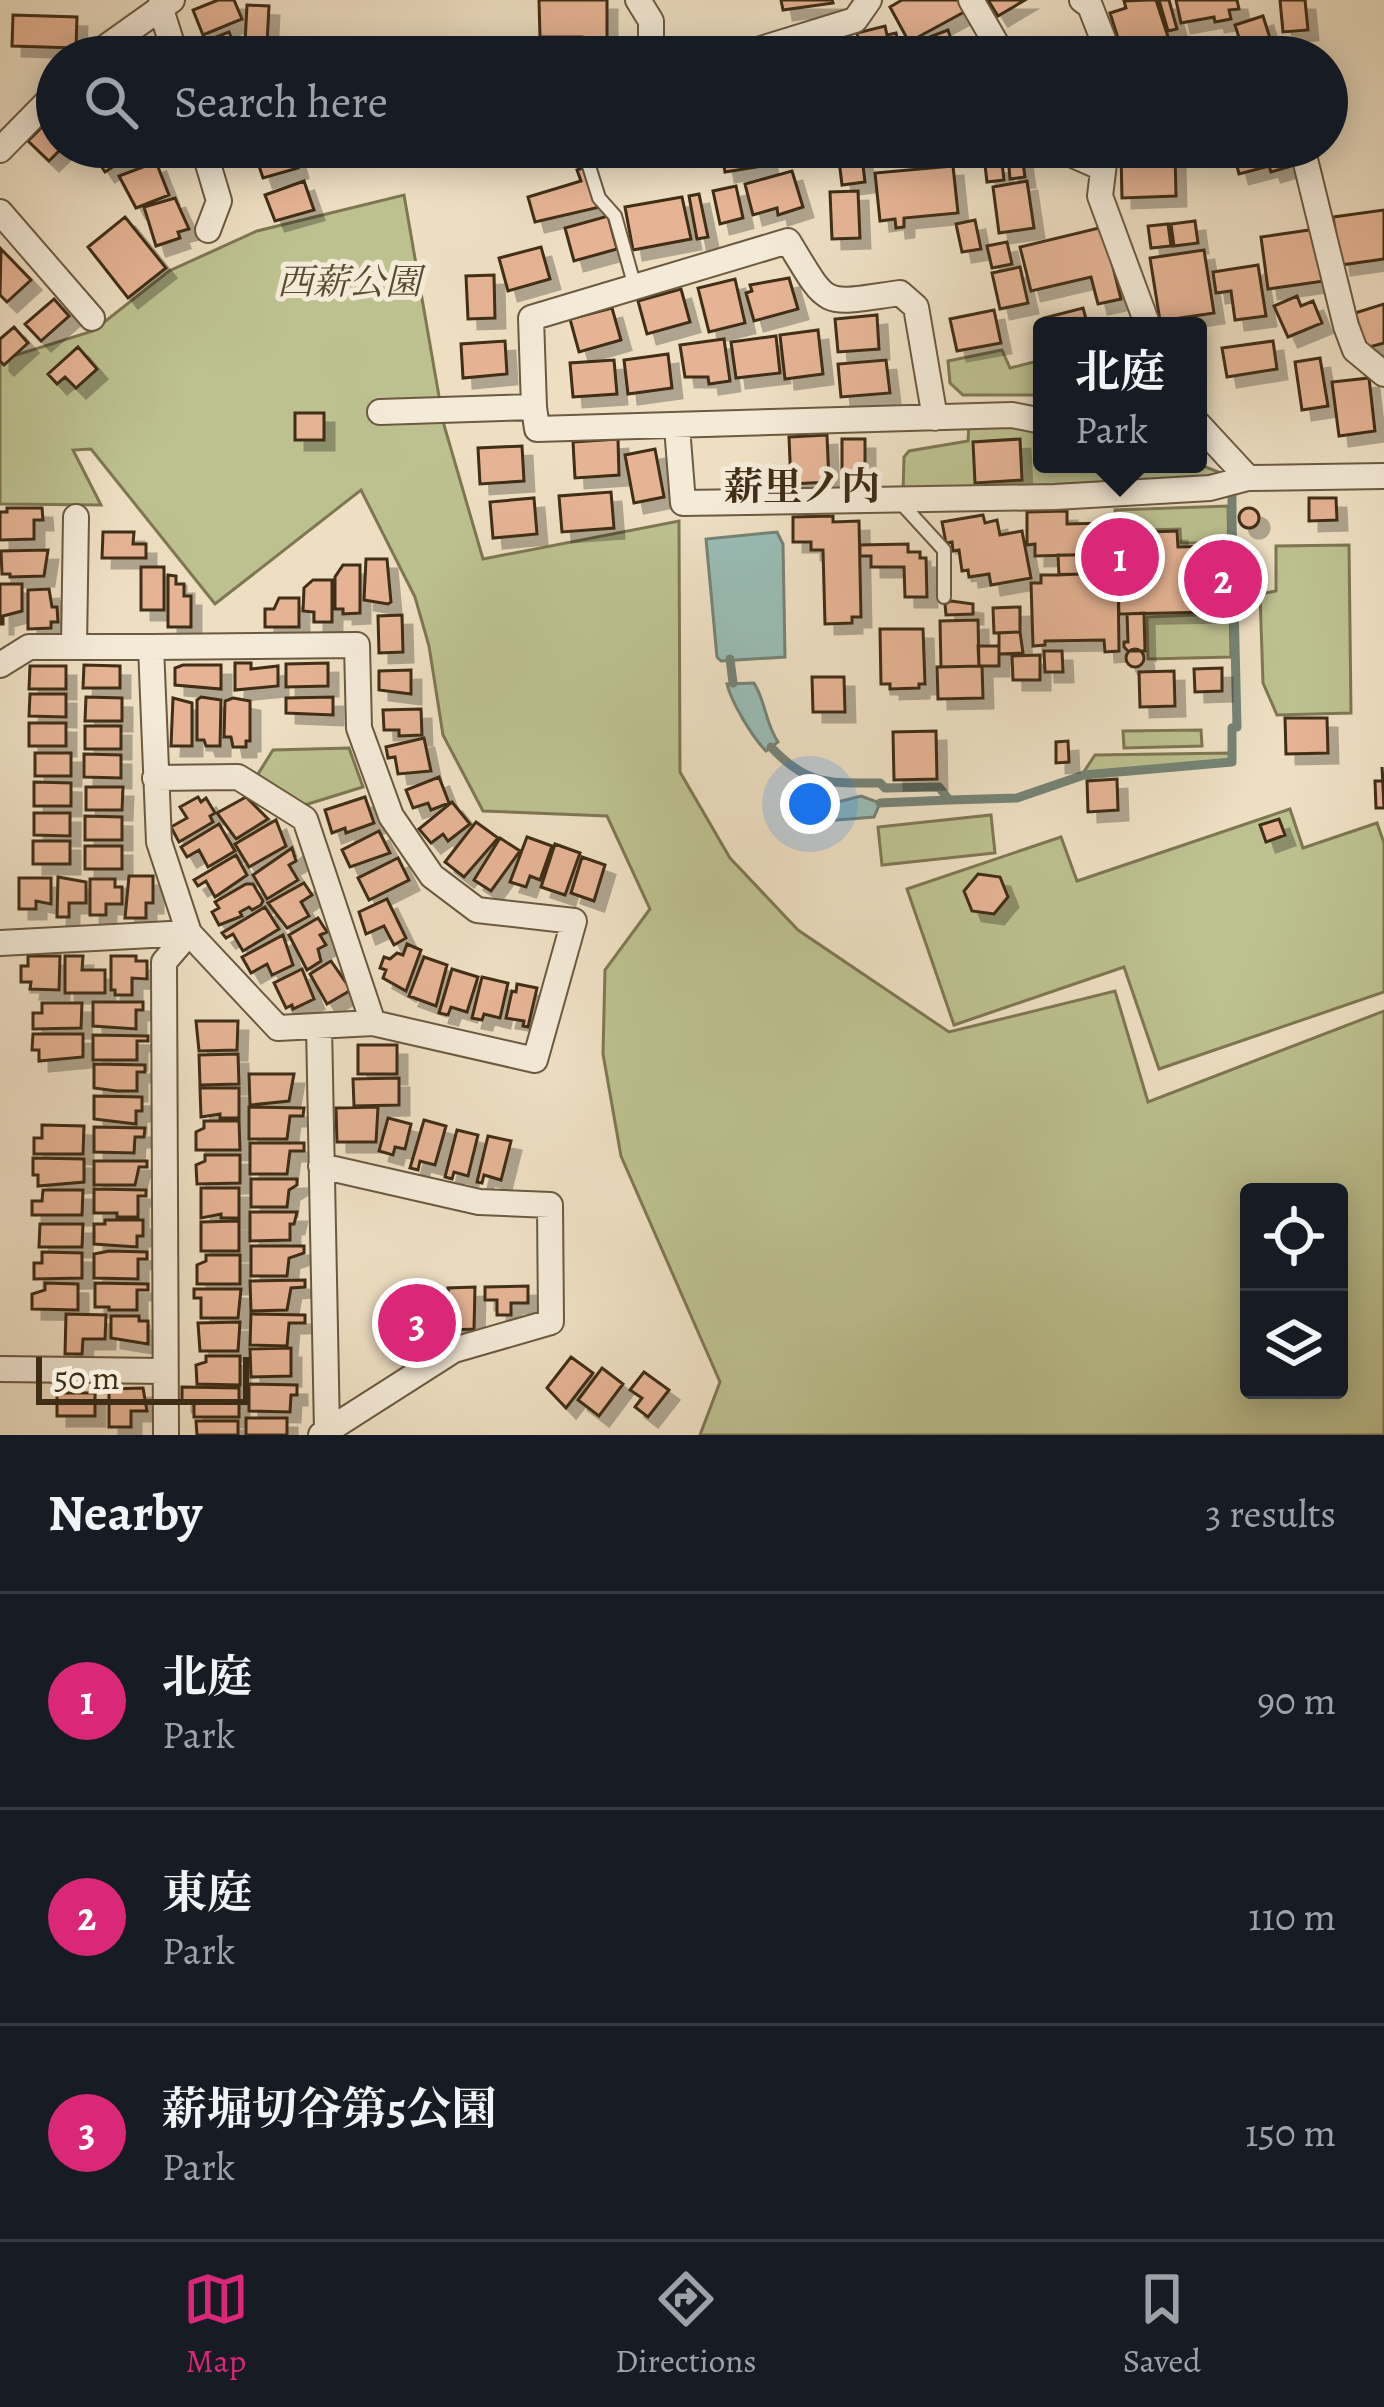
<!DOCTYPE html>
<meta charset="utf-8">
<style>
:root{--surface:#171b24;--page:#242831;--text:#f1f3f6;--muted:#9ea1a6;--line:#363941;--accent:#db2777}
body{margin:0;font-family:Alegreya,"Noto Serif JP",serif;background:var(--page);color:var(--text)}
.controls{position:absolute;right:36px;bottom:36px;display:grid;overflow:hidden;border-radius:12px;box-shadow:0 6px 30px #0003}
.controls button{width:108px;height:108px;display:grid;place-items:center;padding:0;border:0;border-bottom:3px solid var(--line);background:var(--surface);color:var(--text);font:60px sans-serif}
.scale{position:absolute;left:36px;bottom:30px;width:213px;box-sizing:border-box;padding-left:12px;border:6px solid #3f2d15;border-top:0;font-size:33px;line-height:42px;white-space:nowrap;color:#3f2d15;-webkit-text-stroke:9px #f4ead8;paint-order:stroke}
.you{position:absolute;left:810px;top:804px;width:42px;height:42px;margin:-30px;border:9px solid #fff;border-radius:50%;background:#1a73e8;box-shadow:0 0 0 18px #1a73e833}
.badge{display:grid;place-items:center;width:78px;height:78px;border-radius:50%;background:var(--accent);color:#fff;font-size:39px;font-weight:700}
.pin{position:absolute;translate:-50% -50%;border:6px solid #fff;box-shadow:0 3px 12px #0006}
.popup{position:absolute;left:1033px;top:317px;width:174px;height:156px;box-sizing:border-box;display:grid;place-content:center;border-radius:12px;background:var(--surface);filter:drop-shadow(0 3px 9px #0005);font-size:39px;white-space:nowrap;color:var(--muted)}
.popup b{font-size:45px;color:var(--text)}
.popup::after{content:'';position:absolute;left:50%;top:100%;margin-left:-24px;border:24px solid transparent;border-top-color:var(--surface)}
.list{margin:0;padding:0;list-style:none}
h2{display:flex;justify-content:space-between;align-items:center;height:156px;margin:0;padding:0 48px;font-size:51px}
h2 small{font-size:39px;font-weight:400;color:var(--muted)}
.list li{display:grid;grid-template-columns:78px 1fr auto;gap:36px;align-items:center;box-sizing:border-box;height:216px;padding:0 48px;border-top:3px solid var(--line)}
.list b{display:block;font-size:45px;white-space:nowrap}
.list p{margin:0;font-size:39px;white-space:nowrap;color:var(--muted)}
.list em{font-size:39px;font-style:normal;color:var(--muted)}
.icon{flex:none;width:66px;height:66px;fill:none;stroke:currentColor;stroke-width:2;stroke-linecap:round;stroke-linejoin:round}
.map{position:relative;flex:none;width:1384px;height:1435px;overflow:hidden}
.search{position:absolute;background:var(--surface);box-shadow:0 6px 30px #0003;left:36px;right:36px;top:36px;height:132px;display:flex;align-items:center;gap:30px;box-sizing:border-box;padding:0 42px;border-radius:66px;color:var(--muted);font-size:45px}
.sheet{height:804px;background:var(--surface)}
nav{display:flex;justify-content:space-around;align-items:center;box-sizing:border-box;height:168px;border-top:3px solid var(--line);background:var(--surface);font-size:33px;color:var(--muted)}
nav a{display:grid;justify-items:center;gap:6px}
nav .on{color:var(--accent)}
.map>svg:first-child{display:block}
.green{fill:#bdc190;stroke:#7e7752;stroke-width:3;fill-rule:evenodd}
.water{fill:#99bcb5;stroke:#758375;stroke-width:3}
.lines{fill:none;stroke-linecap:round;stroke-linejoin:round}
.stream{stroke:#758375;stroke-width:9}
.building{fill:#e6b495;stroke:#3f2d15;stroke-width:3;filter:url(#shadow)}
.lane-casing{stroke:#6b5a40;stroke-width:16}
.street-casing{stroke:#6b5a40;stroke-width:28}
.lane{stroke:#f4ead8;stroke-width:12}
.street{stroke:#f4ead8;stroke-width:24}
.labels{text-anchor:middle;stroke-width:10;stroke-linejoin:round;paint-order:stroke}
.park-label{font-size:36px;font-style:italic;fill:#584b2e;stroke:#f4ead8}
.neighbourhood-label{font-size:39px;font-weight:bold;fill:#3f2d15;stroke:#f4ead8}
</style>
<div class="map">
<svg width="1384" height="1435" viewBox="0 0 1384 1435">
<defs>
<filter id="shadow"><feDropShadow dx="10" dy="10" stdDeviation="0" flood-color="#0004"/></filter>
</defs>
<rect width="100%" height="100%" fill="#eedfc3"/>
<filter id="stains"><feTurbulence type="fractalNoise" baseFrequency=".00167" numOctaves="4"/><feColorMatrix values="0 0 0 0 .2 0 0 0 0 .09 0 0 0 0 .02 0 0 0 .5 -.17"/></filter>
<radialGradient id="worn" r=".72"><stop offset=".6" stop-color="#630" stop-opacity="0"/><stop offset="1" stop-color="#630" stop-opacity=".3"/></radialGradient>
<path class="green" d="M404,195l40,230 39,134 196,-38 1,251 50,86 68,72 151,102 166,-41 33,111 236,-91v424h-684l20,-53 -99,-226 -18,-102 2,-84 45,-61 -43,-93 -124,-5 -40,-76 -14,-89 -14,-49 -54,-107 -146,114 -124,-155 -18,1 28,55 -101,-1v-144l93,-29 76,-60 88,-40zM1249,1192h90v198h-90z
M1002,350l8,18 32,-8v35h-79l-13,-12 -2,-22z
M1018,424l24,10v30h156l23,9 -5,8 -313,12 1,-36 5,-6 59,-10 1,-16z
M1228,506l3,151 -83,2 -1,-42 70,-3 -1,-71h-35l-1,-14 -34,1 -1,14 -20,1 1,42h-7l-4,-77z
M1349,545l2,168 -74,2 -14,-32 -3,-89 16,-3v-45z
M1201,730l1,16 -78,2 -1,-17z
M349,748l14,39 -68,21 -42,-26 20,-32z
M1230,753v8l-147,12 12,-18z
M1290,809l13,39 74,-25 7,20v149l-225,77 -35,-102 -170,58 -47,-136 154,-52 16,44z
M991,815l4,38 -113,12 -4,-38z
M401,1286h29l3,73 -29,23z"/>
<path class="water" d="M777,532l6,12 2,113 -64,4 -4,-4 -11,-118z
M754,683c12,19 11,40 24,59l-12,9c-13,-13 -35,-49 -39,-67z
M861,796l19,7 -6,14 -62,5 -6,-12z"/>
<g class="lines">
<path class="stream" d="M1232,488v30
M730,659l3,24
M771,747c36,39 59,36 109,36l5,5 54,-1 10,13 68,-2 67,-23 148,-13v-34l5,-1 -5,-207
M880,803l69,-3"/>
</g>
<path class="building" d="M218,0h16l8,19 -39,16 -10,-25z
M539,0h68v44h-25v-7h-42z
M781,0h51l1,3 -50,7z
M902,0h58l6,11 -57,31 -19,-35z
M988,0h37l-27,16z
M1149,0h7l14,43 -46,14 -14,-44 16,-5 -2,-7z
M1159,0h10l8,29 -9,2z
M1176,0h61l2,9 -10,1 2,9 -16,3 -1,-5 -33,6z
M1280,0h25l3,30 -25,2z
M247,5l22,1 -2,38 -22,-1z
M13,15l64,2 -1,31 -64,-2z
M1263,16l13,41h-31l-10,-32z
M885,26l2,9 9,-2 5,24h-39l-5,-24z
M948,30l7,21 -30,6 -6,-16z
M229,32l11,25h-42l4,-5 -4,-8z
M1093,37l8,20h-28l-4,-11z
M56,113l1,34h6l-14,14 -21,-20z
M89,147h67l-21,13 -4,-5 -26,17z
M247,147h45l6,21 -35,10 -5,-15 -6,1z
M745,147h20l3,18 -43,7 -3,-18z
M1232,147h58l5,18 -24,7 -2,-6 -30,8z
M861,149l4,33 -23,3 -4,-33z
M1175,154l1,42 -54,2 -1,-43z
M1022,155l3,22 -15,2 -2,-23z
M156,162l13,33 -33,13 -17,-32z
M1002,163l2,17 -17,2 -2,-17z
M588,166l12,41 -65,15 -7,-25 53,-16 -4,-11z
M953,166l5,47 -54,5v9l-8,1 -1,-9 -15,2 -5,-48z
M792,171l11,36 -25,8 -1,-7 -24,7 -8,-31z
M304,181l10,29 -39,11 -10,-26z
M1027,181l7,47 -35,5 -6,-46z
M736,186l7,32 -23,6 -7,-33z
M858,191l2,47 -28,1 -2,-47z
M699,194l9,43 -11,2 -8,-43z
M682,197l9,42 -58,11 -8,-43z
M175,198l14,31 -11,3 2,6 -24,8 -12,-39z
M1384,210v49l-43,6 -8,-48z
M608,216l9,33 -43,12 -9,-33z
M125,217l41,51 -38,30 -40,-51z
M975,220l6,29 -19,3 -6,-28z
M1195,221l3,22 -24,3 -3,-22z
M1168,224l3,22 -20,2 -3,-22z
M1103,227l18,72 -23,5 -7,-27 -60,14 -11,-44z
M1316,229l8,52 -56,8 -7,-52z
M1007,242l5,22 -20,4 -5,-22z
M541,247l9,32 -42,12 -9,-33z
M1,249l30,31 -24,22 -7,-7z
M1204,250l10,63 -54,8 -10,-63z
M1258,265l8,51 -31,4 -4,-29 -15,2 -3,-21z
M1020,267l8,36 -28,6 -8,-36z
M494,275l1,43 -27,1 -2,-43z
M789,278l9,31 -44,12 -8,-28 6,-2 -2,-6z
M735,279l10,44 -36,9 -11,-44z
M681,289l9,33 -43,12 -9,-33z
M1297,296l4,10 12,-5 9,22 -34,14 -14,-31z
M54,299l15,17 -28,25 -16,-17z
M1384,304v39l-18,5 -11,-35z
M612,308l9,32 -42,12 -9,-33z
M1083,308l5,18h-42l-2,-8z
M994,310l7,33 -44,8 -7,-32z
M877,315l2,34 -41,3 -3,-33z
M14,327l14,16 -24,22 -4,-4v-22z
M818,330l5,44 -38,5 -5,-44z
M776,336l4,37 -44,5 -5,-36z
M724,339l6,42 -21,3 -1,-7h-23l-5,-32z
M505,341l2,33 -44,4 -2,-34z
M1273,341l4,28 -50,8 -5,-29z
M78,347l19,22 -21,19 -11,-11 -8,7 -9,-10z
M668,354l4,34 -44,6 -4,-34z
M1320,358l8,48 -26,4 -7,-48z
M614,360l3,34 -44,3 -3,-34z
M886,360l4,33 -49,4 -3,-33z
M1369,378l6,53 -36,5 -7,-54z
M295,413h29v27h-29z
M827,435l2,47 -38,2 -2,-47z
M618,439l1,36 -44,3 -2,-36z
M842,439h23v46h-23z
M1020,439l2,41 -47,3 -2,-41z
M522,446l2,35 -44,3 -2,-36z
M655,449l9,48 -30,6 -9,-48z
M611,492l3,36 -52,4 -3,-36z
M534,498l3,36 -44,4 -3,-36z
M1309,498h27l1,22 -28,1z
M1239 518a10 10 0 1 1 20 0a10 10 0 1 1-20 0Z
M7,508h35l1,12h-9v19l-34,1v-28h7z
M1067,511v13l40,-1v31l-72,2v-12l-8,1v-33z
M983,515l2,8 12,-3 3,15 22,-4 9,47 -40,7 -2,-11 -20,3 -1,-7 -6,1 -3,-21 -6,1 -1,-9 -6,1 -4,-21z
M833,516v6l26,-1 2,96h-9v6l-27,1 -2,-74h-12v-8h-18v-25z
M1177,531l1,16 35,-1 2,66 -96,2 -1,-26h9l-1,-39 23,-1v-16z
M103,532h31l-1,12h13v14h-44z
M908,544v8h12v6h6l1,39h-22l-1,-30h-33v-11h-11v-11z
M48,550l-4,26 -34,1v-3h-8l-1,-23z
M1058,555h21v19l-20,1z
M366,559h21l4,43 -3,2 -24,-4z
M343,565h17v48l-17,1v-5h-8v-32z
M141,567h23v43h-23z
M1118,573l1,78 -14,1 -1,-12 -59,1v4l-12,1 -2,-63h10v-8z
M168,575l8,1v8h8v12h7v31h-23z
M313,580h19v42h-18v-10l-11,-1 1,-23z
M0,584h22v27l-19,5v8h-3z
M49,589l3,18h5l1,15h-7v6l-23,1v-39z
M279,598h20v29h-34v-18h9z
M951,601l22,3v10l-27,1 -1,-11z
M1020,607v25l-26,1 -1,-25z
M1144,613l1,38h-17l-4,-4v-5h4l-1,-28z
M402,615l1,37 -24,1 -1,-37z
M978,620l1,46 -38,1 -1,-46z
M880,629h43l2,55h-6v4l-29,1v-5h-9z
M1020,632l3,21 -24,1v-21z
M978,646h21v20h-20z
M1126 658a9 9 0 1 1 18 0a9 9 0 1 1-18 0Z
M1044,651h18l1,21h-18z
M1040,655v25h-27l-1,-24z
M235,663h16v6l27,-3v20l-43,4z
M328,663v23l-42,1v-23z
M84,665l36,1v22h-37z
M183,665h38v24l-46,-4v-17z
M30,666h36v23h-37z
M982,666l1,32 -45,1 -1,-32z
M1222,668v23l-27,1 -1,-23z
M411,670v24l-32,-4v-19z
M1174,671l1,35 -35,1 -1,-35z
M812,677h32l1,35h-32z
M30,694h36v23l-37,-1z
M86,697l36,1v23h-37z
M201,697l20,3 -1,46h-14l-2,-6h-7v-40z
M333,697v18l-47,-2v-15z
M173,698l19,5v43h-21z
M233,698l17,3v40h-4v6h-13l-2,-10h-7l1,-36z
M421,709l1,26 -23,1v-6h-15l-1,-20z
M1285,718h42l1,35 -42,1z
M29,723h37v23h-37z
M85,726h36v23h-36z
M936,731l1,48 -43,1 -1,-48z
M424,738l7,33 -33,3 -3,-17 -7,1 -2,-11z
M1068,741l1,21 -13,1v-21z
M35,753h36v23h-36z
M84,754l37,1v23l-37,-1z
M1382,767l2,41h-8l-1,-27h8z
M439,777l10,26 -18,7 -3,-7 -15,5 -7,-18z
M1117,779l1,31 -30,2 -1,-31z
M34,782l37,1v23h-37z
M86,787h37l-1,23h-36z
M198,797l3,5 5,-4 9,15 -5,3 3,6 -34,20 -8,-15 16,-9 -7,-11z
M246,797l22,22 -32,20 -19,-26z
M365,797l9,26 -28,10 -1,-5 -13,5 -7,-23z
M452,802l18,22 -22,17 -5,-7 -12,9 -12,-14z
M34,813h36v23l-36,-1z
M85,816l37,1v23h-37z
M1279,819l6,16 -19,7 -6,-17z
M276,820l10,26 -37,21 -14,-23z
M476,822l22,16 -34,39 -19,-15z
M219,824l16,27 -27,16 -9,-17 -12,7 -6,-10z
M379,831l11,22 -40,14 -8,-17z
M527,837l25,9 -12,34 -10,-4 -4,11 -16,-5z
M500,838l20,13 -29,40 -17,-11z
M33,841h37v23h-37z
M555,844l25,9 -15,42 -24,-8z
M85,846h37v23h-37z
M292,848l4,13 -7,4 9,15 -31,19 -14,-24z
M236,855l11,20 -32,22 -9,-16 -8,5 -4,-6z
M582,857l23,8 -11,36 -23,-8z
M398,858l11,22 -40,20 -11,-22z
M978,874l22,3 8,20 -14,17 -22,-3 -8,-20z
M129,876h24v27h-7v15h-21z
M58,877l28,5v21h-17v14h-12z
M19,878h32v26l-15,-3v8h-17z
M90,879h25v8h7v17h-16v11h-16z
M304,883l8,12 -11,7 8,14 -22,12 -19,-25z
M246,884h7l10,17 -2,4 -9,5 -3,-3 -9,5 2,4 -23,9 -7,-13 7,-4 -4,-6z
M387,899l19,39 -12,7 -10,-19 -18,8 -7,-22z
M265,907l14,22 -36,22 -10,-17 -7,4 -4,-5z
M318,918l9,14 -7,3 6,10 -8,4 3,12 -14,9 -18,-35z
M283,935l10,30 -21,10 -5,-11 -16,9 -9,-16z
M407,944l14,6 -15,41 -23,-13 3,-8 -6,-2 4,-11 6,2 7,-6 6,2z
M28,956h32l-1,34 -29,-1 1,-7h-10v-16h7z
M65,956h18l-1,14h23v23h-40z
M111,956h25v5h11v18l-15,-1v17h-17v-5h-4z
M424,957l23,8 -11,41 -27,-10z
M331,961l20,29 -24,14 -17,-30z
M302,969l12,30 -21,10 -1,-4 -6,3 -12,-25z
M452,969l26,8 -11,35 -16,-5 -3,8 -9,-2z
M482,977l26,6 -8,35 -16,-4 -2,6 -10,-2z
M517,984l20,4 -9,39 -5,-1 1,-5 -18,-3 6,-27 4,1z
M93,1002h50v8h-7v19l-43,-3z
M42,1003h40l-1,25 -48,1v-16h9z
M196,1021h42l-1,29 -38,1z
M33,1034h50v23l-44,4v-11h-7z
M93,1035l55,1v5h-11v19h-44z
M358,1045h39v29h-39z
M238,1054l1,30 -39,1 -1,-30z
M94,1064l51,1v7h-8v19h-20l-23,-3z
M249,1074h45l-5,27 -39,4z
M399,1078v27l-45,1 -1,-27z
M200,1088h39v30h-19v-4l-19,3z
M94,1096l48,1v14h-6v13l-42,-5z
M249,1107l55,1 -1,8h-13l-3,23h-38z
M378,1107l-2,35h-39l-1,-34z
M388,1118l23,6 -6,25 -10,-2 -2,8 -14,-4z
M424,1120l22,6 -11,39 -15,-4 -2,9 -8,-2z
M204,1121h35l1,29h-44v-18l8,-4z
M42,1125l42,1 -1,28h-49v-16h8z
M94,1127l51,1 -1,9h-9l-1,16 -40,-1z
M457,1130l21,5 -10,41 -14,-4 -2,7 -7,-2z
M488,1136l23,5 -10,39 -17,-5 -2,8 -5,-1z
M250,1143h54v8h-14l-3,23h-37z
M205,1155h35v28l-43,1 -1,-19 9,-4z
M33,1158l51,1v23l-46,4v-11h-5z
M94,1161h53v6h-8l-4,18h-41z
M251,1179h46v6l-8,5 -2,17h-36z
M201,1188h38v30h-18v-4l-20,4z
M94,1189l52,1v6h-8v21h-21v-4h-23z
M43,1190h40l-1,25h-50v-14h10z
M250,1212h47l-3,12h-4v16l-40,1z
M105,1220h38v16h-6v11l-43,-3v-20h11z
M239,1221v30h-38v-29z
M40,1224h43l-1,23h-43z
M251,1246h53v7l-15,5 -2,18h-36z
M109,1251l38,1v7h-9v20l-44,-1v-24z
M42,1252l40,1v25l-48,1v-16h8z
M206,1255h34v29h-43v-19l9,-4z
M305,1280v7l-14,1 -4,22 -36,1 -1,-30z
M45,1283l33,1v26l-46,-1v-15l13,-4z
M95,1283l53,1v6h-11v20h-28v-3h-14z
M528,1286v17h-17v12h-14v-15h-12v-13z
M475,1287l-1,42 -22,1 -4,-42z
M194,1289h47l-3,29h-37v-20h-7z
M66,1314l40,1 -1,24h-22l-1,15h-17z
M251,1314l54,1v8h-16l-2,23 -37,-1z
M111,1316h28v5h9v23l-37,-6z
M240,1322l-2,29h-38l-2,-28z
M291,1348v28l-40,1 -1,-28z
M206,1356h34v29l-43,-1 -1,-19 10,-3z
M571,1357l22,16 -27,35 -19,-20z
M602,1368l21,16 -24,32 -21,-16z
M644,1372l25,18 -21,27 -13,-10 7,-9 -12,-8z
M249,1384l48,1v10h-6l-1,17 -41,-1z
M182,1387l57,1v29h-45v-15h-12z
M143,1388l4,23h-16v16h-22v-38z
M57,1393h38v23h-38z
M246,1418h41v17h-41z
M196,1421h42v14h-41z"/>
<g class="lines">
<g class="lane-casing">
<path id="lane" d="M583,147l16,51 16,18 20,71
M900,502l44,48v47"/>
</g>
<g class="street-casing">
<path id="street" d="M638,0l13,21v26l6,10
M971,0l33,57
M1082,0l8,6 20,51
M160,6l16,51
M92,57l80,-57
M735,57l120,-37 14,-20
M203,147l16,54 -11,29
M1055,147l45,20
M1106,147l-6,49 48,130
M1302,147l44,179 9,24 29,24
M0,150l57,-58
M0,212l92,106
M534,407l3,22 475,-14 30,6
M380,412l154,-5 -3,-89 257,-77c42,69 32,63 112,52l16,14 19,111
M1198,424l50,54 136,-2
M677,427l6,76 372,-6 155,-9 38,-10
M74,647l2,-130
M151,647l206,-2 2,83 32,88 41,60 45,34 97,11 -39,139 -162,-37
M0,665l29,-18h122l8,195 30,91 -25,29 2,473
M0,943l189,-10 89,95 95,-5 -68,-204 -67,-42 -83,1
M319,1026l8,405 -6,4
M321,1166l158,36 71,3 1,117 -97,28 -127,81
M0,1369l164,2"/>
</g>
<use href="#lane" class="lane"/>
<use href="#street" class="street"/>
</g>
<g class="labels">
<g class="park-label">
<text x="349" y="294">西薪公園</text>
</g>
<g class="neighbourhood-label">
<text x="802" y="500">薪里ノ内</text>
</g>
</g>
<rect width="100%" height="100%" filter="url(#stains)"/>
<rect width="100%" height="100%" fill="url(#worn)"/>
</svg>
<div class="controls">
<button><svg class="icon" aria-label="locate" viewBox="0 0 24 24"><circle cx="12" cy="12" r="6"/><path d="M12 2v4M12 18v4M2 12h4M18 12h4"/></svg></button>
<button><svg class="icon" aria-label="layers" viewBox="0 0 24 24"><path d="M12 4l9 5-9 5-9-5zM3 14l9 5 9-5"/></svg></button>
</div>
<div class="scale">50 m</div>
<div class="you"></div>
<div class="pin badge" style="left:1120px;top:557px">1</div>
<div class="popup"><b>北庭</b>Park</div>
<div class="pin badge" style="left:1223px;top:579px">2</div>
<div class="pin badge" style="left:417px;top:1323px">3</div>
<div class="search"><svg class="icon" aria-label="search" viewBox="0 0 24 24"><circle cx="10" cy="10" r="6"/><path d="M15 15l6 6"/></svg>Search here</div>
</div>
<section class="sheet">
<h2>Nearby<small>3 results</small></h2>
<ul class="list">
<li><span class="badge">1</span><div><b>北庭</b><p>Park</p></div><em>90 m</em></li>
<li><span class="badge">2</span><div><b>東庭</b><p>Park</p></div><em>110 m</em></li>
<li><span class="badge">3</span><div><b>薪堀切谷第5公園</b><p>Park</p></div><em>150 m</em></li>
</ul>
</section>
<nav>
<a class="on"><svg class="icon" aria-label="map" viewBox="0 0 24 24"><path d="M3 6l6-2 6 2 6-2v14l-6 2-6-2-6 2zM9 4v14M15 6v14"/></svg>Map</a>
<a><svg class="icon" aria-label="directions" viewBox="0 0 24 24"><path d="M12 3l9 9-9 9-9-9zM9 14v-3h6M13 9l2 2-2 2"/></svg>Directions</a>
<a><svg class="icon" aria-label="saved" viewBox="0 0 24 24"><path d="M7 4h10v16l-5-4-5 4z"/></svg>Saved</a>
</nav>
